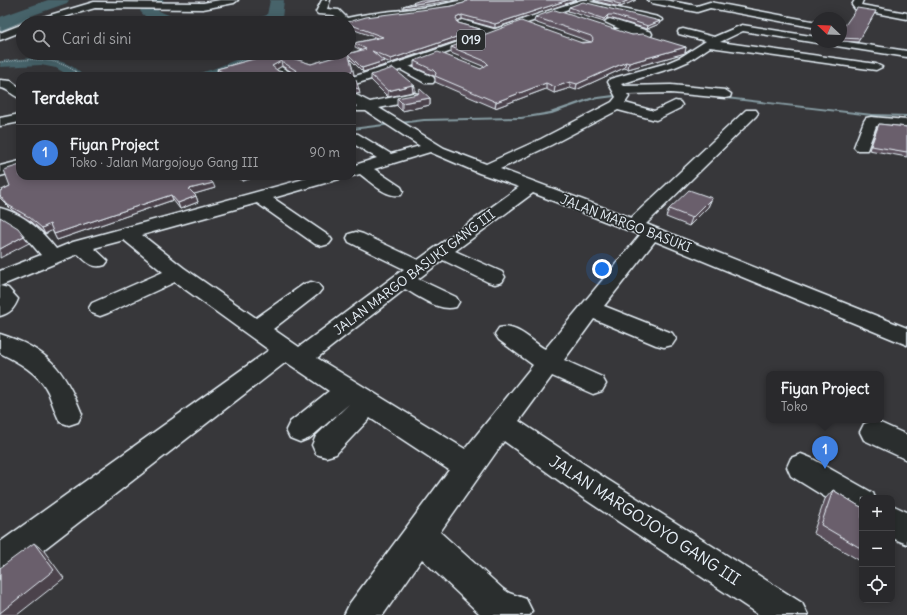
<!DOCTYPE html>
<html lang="id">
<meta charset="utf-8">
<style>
:root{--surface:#29292c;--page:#353538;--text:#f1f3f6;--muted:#a5a6a9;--line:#454548;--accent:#ff9aa2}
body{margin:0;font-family:Delius,sans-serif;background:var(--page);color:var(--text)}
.controls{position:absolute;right:12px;bottom:12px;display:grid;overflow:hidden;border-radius:8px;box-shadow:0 2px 10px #0003}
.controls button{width:36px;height:36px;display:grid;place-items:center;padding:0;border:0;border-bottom:1px solid var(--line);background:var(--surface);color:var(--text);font:20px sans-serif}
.compass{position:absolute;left:811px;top:12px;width:36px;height:36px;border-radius:50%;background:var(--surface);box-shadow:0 2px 10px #0003;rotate:293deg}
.you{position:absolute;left:602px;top:269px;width:14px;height:14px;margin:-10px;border:3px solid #fff;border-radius:50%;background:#1a73e8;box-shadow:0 0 0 6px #1a73e833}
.badge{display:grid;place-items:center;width:26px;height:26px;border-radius:50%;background:var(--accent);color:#fff;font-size:13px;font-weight:700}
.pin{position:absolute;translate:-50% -33px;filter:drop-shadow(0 1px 2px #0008)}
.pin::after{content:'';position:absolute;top:21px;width:14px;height:12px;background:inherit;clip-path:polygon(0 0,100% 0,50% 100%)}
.popup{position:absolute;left:766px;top:371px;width:118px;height:52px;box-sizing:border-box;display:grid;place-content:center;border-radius:8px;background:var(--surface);filter:drop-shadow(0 1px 3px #0005);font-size:13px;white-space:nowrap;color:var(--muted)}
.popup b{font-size:15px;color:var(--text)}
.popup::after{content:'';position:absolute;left:50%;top:100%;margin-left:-8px;border:8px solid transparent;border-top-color:var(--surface)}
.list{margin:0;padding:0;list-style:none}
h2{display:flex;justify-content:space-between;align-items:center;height:52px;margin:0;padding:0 16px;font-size:17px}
h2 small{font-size:13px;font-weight:400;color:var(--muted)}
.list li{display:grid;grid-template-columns:26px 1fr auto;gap:12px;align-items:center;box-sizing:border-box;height:56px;padding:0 16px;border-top:1px solid var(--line)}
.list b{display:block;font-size:15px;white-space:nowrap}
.list p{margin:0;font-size:13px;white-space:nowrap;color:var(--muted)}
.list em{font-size:13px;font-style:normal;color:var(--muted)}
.icon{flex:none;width:22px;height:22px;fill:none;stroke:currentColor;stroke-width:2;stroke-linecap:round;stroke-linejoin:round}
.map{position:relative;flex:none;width:907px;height:615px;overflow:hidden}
.search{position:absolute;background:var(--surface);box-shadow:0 2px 10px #0003;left:16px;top:16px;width:340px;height:44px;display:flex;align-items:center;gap:10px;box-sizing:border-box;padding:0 14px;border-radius:22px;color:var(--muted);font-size:15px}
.panel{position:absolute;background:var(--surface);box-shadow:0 2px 10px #0003;left:16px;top:72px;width:340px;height:108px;border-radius:12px}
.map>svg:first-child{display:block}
.water{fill:#46636b;stroke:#879ca3}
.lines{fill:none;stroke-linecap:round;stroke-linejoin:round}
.stream{fill:#879ca3;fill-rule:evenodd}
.canal{fill:#46636b;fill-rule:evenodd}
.river{fill:#46636b;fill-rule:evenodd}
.minor-casing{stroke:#e8f1f8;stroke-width:3}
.major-casing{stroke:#e8f1f8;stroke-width:3}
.path-far1{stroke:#e8f1f8;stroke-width:1;stroke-dasharray:0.5 1.5;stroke-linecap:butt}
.path{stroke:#e8f1f8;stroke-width:1.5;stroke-dasharray:0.5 1.5;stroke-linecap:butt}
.minor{fill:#2a2d2e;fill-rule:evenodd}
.major{fill:#2a2d2e;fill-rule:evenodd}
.wall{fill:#5c515d;stroke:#e8f1f8;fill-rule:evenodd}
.shaded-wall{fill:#4b424c;stroke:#e8f1f8}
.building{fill:#6b5e6c;stroke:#e8f1f8;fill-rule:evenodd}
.labels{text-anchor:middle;stroke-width:3.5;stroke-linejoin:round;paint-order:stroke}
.shield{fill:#2a2d2e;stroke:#afb6bb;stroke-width:1}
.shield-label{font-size:12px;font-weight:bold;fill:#e8f1f8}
.street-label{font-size:13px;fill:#e8f1f8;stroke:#2a2d2e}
.near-street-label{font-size:16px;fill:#e8f1f8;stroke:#2a2d2e}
</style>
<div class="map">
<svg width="907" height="615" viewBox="0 0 907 615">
<rect width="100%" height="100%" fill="#37373a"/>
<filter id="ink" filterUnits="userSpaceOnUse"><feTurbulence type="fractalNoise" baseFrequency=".025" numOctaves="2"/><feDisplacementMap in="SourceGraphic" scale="8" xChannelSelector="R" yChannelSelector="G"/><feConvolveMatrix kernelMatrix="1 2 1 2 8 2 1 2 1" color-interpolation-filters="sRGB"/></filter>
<g filter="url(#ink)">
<path class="water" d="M5,17l26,1 -31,13v-12z"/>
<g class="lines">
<path class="stream" d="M637,92l2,1 -1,1 -47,6 -39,14 -31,5 -97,2 -72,9v-2l72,-9 97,-2 29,-5 40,-14z
M717,96l155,18 35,1v2l-35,-1 -154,-18h-1z"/>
<path class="canal" d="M253,53h16l-1,2 -53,21h-20l2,-2 16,-5z
M307,53h37l-1,2 -16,3 -19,-3z
M31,58c17,0 40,2 52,18h-13l-14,-8 -15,-3 -41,2v-6z"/>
<path class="river" d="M48,0h21l-2,3 -67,24v-10z
M149,0h15l-7,10 16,7 12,3 2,3c-16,0 -36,3 -47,-12z
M270,0h14l-2,18 -2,3 -29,2 2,-3 14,-5z"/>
<g class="minor-casing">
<path id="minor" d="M220,0h18l-4,3 -31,6 -108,-1 -52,15h-15l2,-2 64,-19 109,1z
M322,0h8l-3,9 12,1 8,8c29,-7 58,-7 87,-12 13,-2 24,-6 37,-6 -14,14 -83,15 -105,19 -11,2 -21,4 -33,4l6,-3 -5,-5 -16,-1 -2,-2z
M582,0l76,17 5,3 -5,3 -76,-19z
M648,0h17l32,6 13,-4 107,20v6l-107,-20 -13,4 -45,-9z
M855,0h8l-2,5 46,8v6l-52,-10 -3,-4z
M610,19l41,13 1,2 -1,2 -15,4 -22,-7 -1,-2 1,-2h6l-15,-7 2,-2z
M462,20l35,10 1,2 -5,3 -34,-10 -2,-2 2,-2z
M23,24v7l-23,9v-7z
M742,25l75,12v5h4l-4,1 -74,-12 -23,11 156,22 6,3 -6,3 -166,-23 -21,14 -14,6 -54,17 2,2 48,-1 54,5 6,4 -1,3 -5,1 -54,-5 -44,1 2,3 -4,6 29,8 21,-10 5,1 2,3 -2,3 -24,12 -38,-10 -67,35 -51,24 131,49 115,-108h10l2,3 -2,3 -110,108 261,104v17l-252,-104 -51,65 68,27 4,6 -4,6 -8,2 -8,-2 -62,-26 -30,41 38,17 4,7 -4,7 -9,3 -41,-18 -33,45 86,57 197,125 6,12h-49l-176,-117 -79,-57 -64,91 63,57 6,4 17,6 6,12 -2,4h-49l-59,-56 -39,56h-39l6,-12 99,-133 -79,-52 -34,36 -10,3 -10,-3 -4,-9 4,-9 33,-32 -39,34 -10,4 -10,-4 -4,-8 4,-8 39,-31 -43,-29 -274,212 -12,5v-37l269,-192 -94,-68 -67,31 -8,3 -8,-3 -3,-5 3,-5 71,-31 -39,-32 -30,8 14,13 -3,4c-13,4 -18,-3 -27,-11l-78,32v-15l41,-16 -18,-21 -23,-15v-11c24,6 41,22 56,41l17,-7 242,-66h26l-2,3 -66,19 56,38 3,4 -3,4 -7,2 -7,-2 -58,-41 -115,32 42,33 72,50 48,-34 7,-2 7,2 4,5 -4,5 -45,35 26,18 105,-78 -55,-27 -2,-4 2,-4 7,-2 7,2 55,26 101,-73 -40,-14 -49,-21 -56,17 27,18 2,4 -2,4c-15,3 -30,-13 -41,-21l-8,2v-10l25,-8 -25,-15v-10l6,1 33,20 29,-8 -54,-35h-9l-2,-3 2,-2 -5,-3v-10l18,9 43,-9 5,1 1,3 -1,3 -39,8 65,40 42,16 55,-25 71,-37 4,-5 -8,-15 2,-3 57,-16 14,-6 25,-16 -27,-7 -1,-2 1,-2 4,-1 31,8zM533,193l107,42 -95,114c-14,-8 -29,-26 -46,-21l-4,6 4,6 34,25 -68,84 -148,-91 88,-69c15,8 34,23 51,18l3,-5 -3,-5 -38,-18 25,-19 45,22 7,2 7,-2 3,-5 -3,-5 -47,-21z
M841,41l66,10v6l-77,-12 -5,-3h16z
M402,63l31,14 2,3 -2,3h-8l-27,-15 -2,-2z
M281,67l15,9c-8,0 -16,2 -21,-5z
M0,80l11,1 9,7v10c-8,-2 -12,-10 -20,-10z
M20,114v8l-20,4v-8z
M871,117l36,3v8l-31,-2 -9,24h-10l-3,-3 10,-26 2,-3z
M0,286l8,2 10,11c-4,10 -8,14 -18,17z
M0,334c48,15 64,35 82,80l-4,8 -9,3 -9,-3c-5,-10 -8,-20 -12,-30 -9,-19 -30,-30 -48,-39z
M874,420l33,15v25l-43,-20 -4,-8 4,-8z
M801,454l10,4 62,35 2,5h-13v19l-11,-4 -60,-37 -4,-9 4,-9z
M892,505l15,7v32l-15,-6z"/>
</g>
<g class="major-casing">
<path id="major" d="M582,0h13l-77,26 -112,42 -54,17v-8c78,-23 153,-53 230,-77z
M20,161v10l-20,5v-10z"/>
</g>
<path class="path-far1" d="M316,53h17"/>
<path class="path" d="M316,53h17
M0,62c29,-3 58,-7 81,14
M226,67l32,-14
M205,75l15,-5"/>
<use href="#minor" class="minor"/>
<use href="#major" class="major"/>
</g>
<path class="wall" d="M468,0h109l-82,28 -33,-9 -5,2 1,2 22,6v4l-89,30 -10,-4 4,6 -22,7 -13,-13 4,16 -2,1h-130l-3,-2 -2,-5 59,-16 35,11 50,-14 -6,-3 -1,-4 23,-5 -28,-10v-5l103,-17 12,-3zM282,66l10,6 -3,1 -11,-2 -2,-2z
M595,0h41l-16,7 -25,-6z
M569,7l91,14 -1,3 -12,5 -34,-10 -6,-1 -3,4 -36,-11z
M876,11l-18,31 -17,-1v-10z
M535,17l97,18 54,12 -1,6 -57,16 -4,-1 -48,22 -6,-2 -16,5 -8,-4 -51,19 -60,-26v-4l-1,-2 -20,-9v-6l67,8 4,-2 -34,-14v-6l140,-5 -57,-20z
M371,75l44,11v6h-2l-25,5 -17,-17z
M352,81l7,8 1,5 -8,-2z
M397,98h33v7l-28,6 -5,-5z
M879,124l28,3v30l-38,-7 8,-22z
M237,176h22l-17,5z
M10,186l205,2 -21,6 2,2 2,6 -18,7 -7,-9 -116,40 -5,-10 -7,4 -13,-12 -20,-12 -12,-12v-7z
M712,198l-4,9 -19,19 -23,-9 3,-8z
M833,490l26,16 3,1v55l-49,-29 12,-34z"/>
<path class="shaded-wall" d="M439,0h18l-54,8v-2z
M568,0h9l-82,28v-4z
M629,0h7l-16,7v-3z
M462,15v4l-6,3v-4z
M608,15l-1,3 -3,4v-3z
M660,21l-1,3 -12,5 1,-3z
M480,29v4l-89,30v-4z
M686,47l-1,6 -57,16 1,-6z
M281,61l1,5 -8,5 -2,-5z
M384,61l1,4 -22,7 -1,-4z
M626,62l-2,6 -48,22 1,-6z
M353,70l1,5 -2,1h-2v-4z
M570,82v6l-16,5 1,-6z
M546,83v6l-51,19 1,-6z
M412,85l1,7 -25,5v-6z
M430,98v7l-28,6v-8z
M240,176h19l-17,5z
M262,176h6l-5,2z
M213,183l2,5 -24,7 -2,-6z
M171,195l2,5 -116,40 -3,-6z
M196,196l2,6 -18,7 -2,-6z
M712,198l-4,9 -19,19 3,-8z
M50,224l3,6 -8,4 -3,-6z
M24,236l5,7 -29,15v-9z
M34,543l10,8 20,27 -47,37h-17v-2z"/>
<path class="building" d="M421,0h18l-36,6z
M468,0h100l-73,24 -33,-9 -6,3 2,5 22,6 -89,30 -19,-8 12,10 -22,7 -14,-14 18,-5 -12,-6 29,-6 -34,-13v-1h-4l21,-6 86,-11 12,-3z
M604,0h25l-9,4z
M583,2l77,19 -12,5 -34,-11h-6l-4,4 -35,-12z
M857,8l19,3 -16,28 -19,-1v-7z
M555,10l77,25 11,-1 43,13 -57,16 -3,-1 -49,22 -7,-2 -15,5 -9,-4 -50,19 -61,-26 1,-3 -3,-3 -19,-9 24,-9 43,17 7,-5 -3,-3 -34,-14 70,-26 61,22 10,-1 1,-3 -2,-3 -56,-19z
M276,53l35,11 37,-11 5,17 -3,2v4h-121l-12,-7zM281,61l16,10 -8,2 -11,-2 -6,-5z
M393,68l22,18 -3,-1 -24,6 -17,-16z
M205,73l4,3h-20z
M356,80l3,9 -7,-2v-6z
M420,89l10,9 -28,5 -5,-5 21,-4z
M879,124l28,3v25l-36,-6z
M20,165v11h185l8,7 -24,6 7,7 -18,7 -7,-8 -117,39 -4,-10 -8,4 -13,-11 -21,-12 -8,-9v-5l10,-5 -6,-16z
M689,190l23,8 -20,20 -23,-9z
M0,217l18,11 6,8 -24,13z
M833,490l26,16 3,1v42l-41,-24z
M34,543l20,27 -54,43v-45z"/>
</g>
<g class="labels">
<rect class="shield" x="457" y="30" width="28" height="20" rx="3"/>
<g class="shield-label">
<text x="471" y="44">019</text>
</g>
<g class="street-label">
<text transform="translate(626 223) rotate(21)" y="5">JALAN MARGO BASUKI</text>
<text transform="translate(414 272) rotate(-37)" y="5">JALAN MARGO BASUKI GANG III</text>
</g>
<g class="near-street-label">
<text transform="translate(645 520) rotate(33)" y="6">JALAN MARGOJOYO GANG III</text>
</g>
</g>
</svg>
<div class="controls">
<button>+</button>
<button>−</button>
<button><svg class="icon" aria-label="locate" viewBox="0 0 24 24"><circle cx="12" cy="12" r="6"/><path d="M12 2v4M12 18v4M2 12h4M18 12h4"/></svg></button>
</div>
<svg class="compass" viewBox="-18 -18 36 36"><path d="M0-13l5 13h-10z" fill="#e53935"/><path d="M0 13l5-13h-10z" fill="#a5a6a9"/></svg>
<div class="you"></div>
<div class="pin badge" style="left:825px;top:469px;background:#3f7fe0">1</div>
<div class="popup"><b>Fiyan Project</b>Toko</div>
<div class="search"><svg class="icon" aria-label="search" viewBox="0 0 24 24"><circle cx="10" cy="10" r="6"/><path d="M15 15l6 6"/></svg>Cari di sini</div>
<section class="panel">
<h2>Terdekat<small></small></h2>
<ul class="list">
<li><span class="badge" style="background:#3f7fe0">1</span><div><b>Fiyan Project</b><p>Toko · Jalan Margojoyo Gang III</p></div><em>90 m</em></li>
</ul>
</section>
</div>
